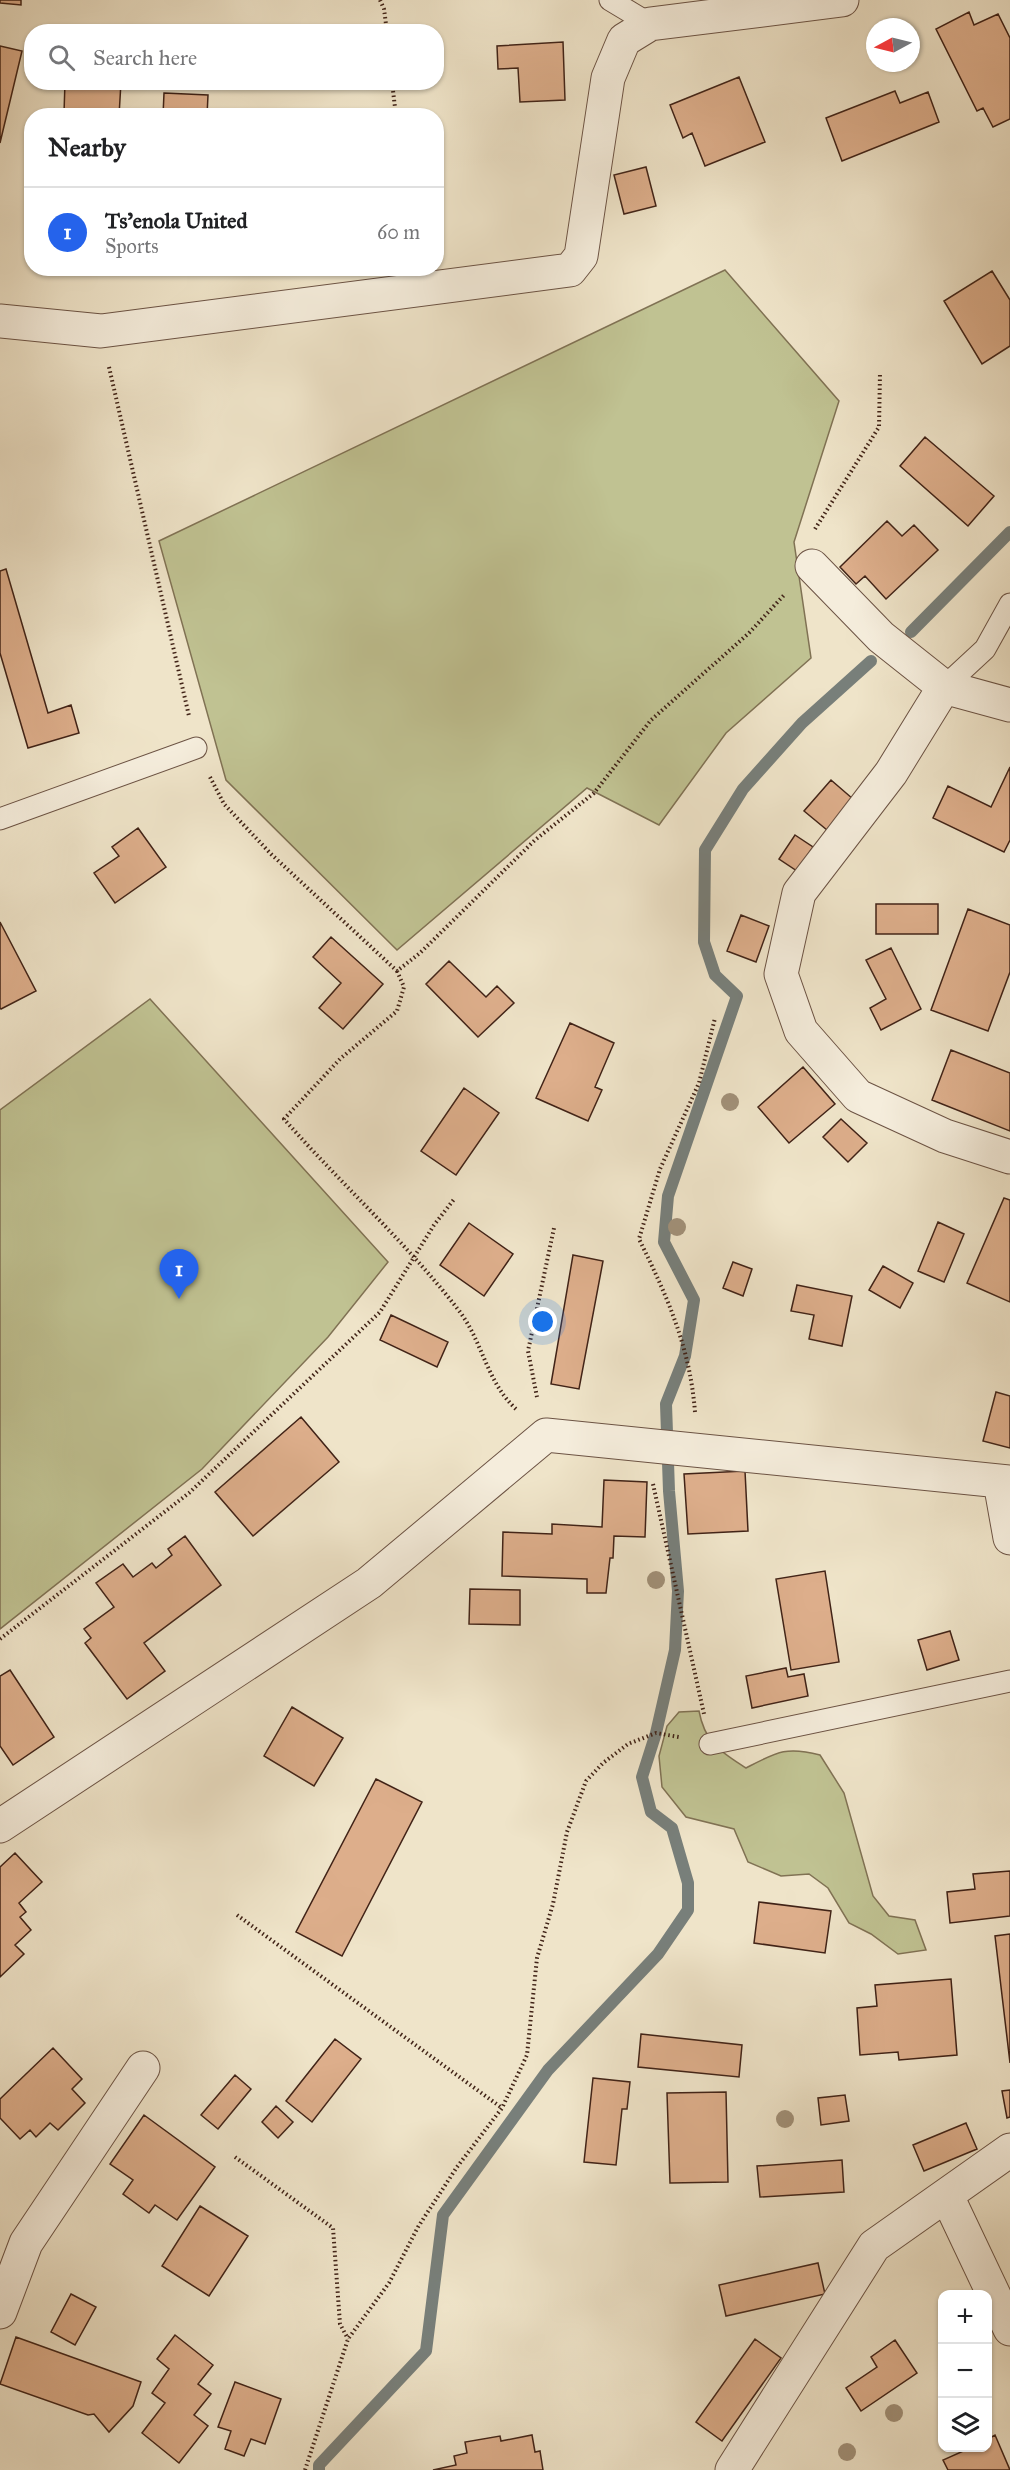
<!DOCTYPE html>
<meta charset="utf-8">
<style>
:root{--surface:#fff;--page:#f6f6f6;--text:#202124;--muted:#757577;--line:#e0e0e0;--accent:#2563eb}
body{margin:0;font-family:"IM FELL Great Primer",serif;background:var(--page);color:var(--text)}
.controls{position:absolute;right:18px;bottom:18px;display:grid;overflow:hidden;border-radius:12px;box-shadow:0 2px 4px #0004}
.controls button{width:54px;height:54px;display:grid;place-items:center;padding:0;border:0;border-bottom:2px solid var(--line);background:var(--surface);color:var(--text);font:30px sans-serif}
.compass{position:absolute;left:866px;top:18px;width:54px;height:54px;border-radius:50%;background:var(--surface);box-shadow:0 2px 4px #0004;rotate:263deg}
.you{position:absolute;left:543px;top:1322px;width:21px;height:21px;margin:-15px;border:4px solid #fff;border-radius:50%;background:#1a73e8;box-shadow:0 0 0 9px #1a73e833}
.badge{display:grid;place-items:center;width:39px;height:39px;border-radius:50%;background:var(--accent);color:#fff;font-size:20px;font-weight:700}
.pin{position:absolute;translate:-50% -50px;filter:drop-shadow(0 2px 3px #0008)}
.pin::after{content:'';position:absolute;top:32px;width:21px;height:18px;background:inherit;clip-path:polygon(0 0,100% 0,50% 100%)}
.list{margin:0;padding:0;list-style:none}
h2{display:flex;justify-content:space-between;align-items:center;height:78px;margin:0;padding:0 24px;font-size:26px}
h2 small{font-size:20px;font-weight:400;color:var(--muted)}
.list li{display:grid;grid-template-columns:39px 1fr auto;gap:18px;align-items:center;box-sizing:border-box;height:90px;padding:0 24px;border-top:2px solid var(--line)}
.list b{display:block;font-size:22px;white-space:nowrap}
.list p{margin:0;font-size:20px;white-space:nowrap;color:var(--muted)}
.list em{font-size:20px;font-style:normal;color:var(--muted)}
.icon{flex:none;width:33px;height:33px;fill:none;stroke:currentColor;stroke-width:2;stroke-linecap:round;stroke-linejoin:round}
.map{position:relative;flex:none;width:1010px;height:2470px;overflow:hidden}
.search{position:absolute;background:var(--surface);box-shadow:0 2px 4px #0004;left:24px;top:24px;width:420px;height:66px;display:flex;align-items:center;gap:15px;box-sizing:border-box;padding:0 21px;border-radius:24px;color:var(--muted);font-size:22px}
.panel{position:absolute;background:var(--surface);box-shadow:0 2px 4px #0004;left:24px;top:108px;width:420px;height:168px;border-radius:24px}
.map>svg:first-child{display:block}
.green{fill:#c0c292;stroke:#807254;stroke-width:1.5}
.lines{fill:none;stroke-linecap:round;stroke-linejoin:round}
.stream{stroke:#787f7a;stroke-width:12}
.building{fill:#ddae8b;stroke:#412317;stroke-width:1.5}
.service-casing{stroke:#6c5344;stroke-width:23}
.minor-casing{stroke:#6c5344;stroke-width:35}
.path{stroke:#412317;stroke-width:4;stroke-dasharray:1.5 3;stroke-linecap:butt}
.service{stroke:#f5eddc;stroke-width:21}
.minor{stroke:#f5eddc;stroke-width:33}
.tree{fill:#a19078}
</style>
<div class="map">
<svg width="1010" height="2470" viewBox="0 0 1010 2470">
<rect width="100%" height="100%" fill="#efe4c9"/>
<filter id="stains"><feTurbulence type="fractalNoise" baseFrequency=".00333" numOctaves="4"/><feColorMatrix values="0 0 0 0 .2 0 0 0 0 .09 0 0 0 0 .02 0 0 0 .5 -.17"/></filter>
<radialGradient id="worn" r=".72"><stop offset=".6" stop-color="#630" stop-opacity="0"/><stop offset="1" stop-color="#630" stop-opacity=".3"/></radialGradient>
<path class="green" d="M725,270l114,131 -45,141 17,116 -85,75 -67,92 -72,-37 -190,162 -171,-170 -67,-239z
M150,999l238,263 -60,75 -126,132 -202,160v-519z
M699,1711c6,32 21,40 47,57 31,-16 40,-22 74,-13l24,38 29,103 16,20 26,4 11,30 -28,4 -27,-20 -22,-11 -21,-35 -19,-14 -28,2 -33,-14 -14,-33 -48,-12 -24,-30 -3,-31 8,-30 12,-14z"/>
<g class="lines">
<path class="stream" d="M911,632l99,-100
M319,2470v-5l107,-114 17,-136 105,-145 110,-116 30,-44v-27l-16,-55 -21,-16 -9,-35 14,-44 19,-83 3,-59 -9,-100 -3,-87 19,-48 9,-56 -30,-58 4,-46 69,-200 -22,-21 -11,-33 1,-92 38,-61 59,-66 69,-62"/>
</g>
<path class="building" d="M0,0h21v5l-21,-2z
M969,12l5,13 24,-11 12,24v81l-17,8 -10,-19 -6,3 -41,-82z
M259,29l94,1v2h-95z
M563,42l2,58 -45,2 -2,-34 -20,1 -1,-23z
M0,46l22,5 -22,92z
M739,77l26,65 -60,24 -13,-33 -9,5 -13,-33z
M65,82h56l-2,34 -55,-3z
M895,91l5,12 28,-11 11,30 -97,39 -16,-43z
M164,93l44,2 -1,21h-44z
M646,167l10,39 -32,8 -10,-39z
M992,271l18,29v46l-28,18 -38,-63z
M925,437l69,59 -26,30 -68,-60z
M887,521l15,15 12,-11 24,25 -52,49 -21,-23 -9,8 -16,-17z
M6,569l42,144 23,-8 8,28 -51,15 -28,-95v-82z
M1010,767v73l-6,12 -71,-34 15,-32 43,21z
M831,780l22,19 -26,31 -23,-19z
M138,828l28,39 -51,36 -21,-30 25,-17 -7,-9z
M795,835l18,12 -16,24 -18,-12z
M876,904h62v30h-62z
M968,909l42,16v47l-22,59 -57,-21z
M741,915l28,11 -13,36 -29,-11z
M0,922l36,69 -35,18 -1,-1z
M331,937l52,47 -40,45 -24,-21 22,-25 -28,-26z
M891,948l30,61 -40,21 -11,-22 16,-9 -20,-39z
M449,961l37,36 11,-11 17,17 -36,34 -52,-53z
M570,1023l44,20 -19,44 7,3 -14,31 -52,-23z
M951,1050l59,23v58l-78,-31z
M803,1067l32,37 -46,39 -31,-36z
M464,1088l35,25 -43,62 -35,-24z
M841,1119l26,24 -19,19 -25,-25z
M1004,1198l6,2v102l-43,-19z
M938,1222l26,12 -20,48 -26,-11z
M469,1223l44,31 -29,42 -44,-31z
M573,1255l30,6 -24,128 -28,-5z
M733,1262l19,7 -9,27 -20,-8z
M883,1266l30,17 -13,25 -31,-18z
M797,1285l55,11 -10,50 -33,-7 5,-24 -23,-4z
M391,1315l57,27 -11,25 -57,-27z
M996,1392l14,4v52l-27,-7z
M301,1417l38,45 -86,74 -38,-44z
M745,1471l3,60 -60,3 -4,-60z
M604,1480l43,2 -2,55 -31,-1 -1,22h-3l-4,35h-19v-14l-85,-3 1,-44 49,2v-10l50,3z
M185,1536l36,49 -77,58 21,28 -38,28 -42,-56 6,-5 -7,-9 30,-22 -18,-24 27,-19 10,13 19,-14 4,5 16,-13 -4,-6z
M825,1571l14,91 -48,8 -15,-91z
M470,1589l50,1v35l-51,-1z
M950,1631l9,29 -32,10 -9,-30z
M786,1668l2,9 16,-3 4,22 -56,12 -6,-32z
M10,1670l44,67 -41,28 -13,-19v-70z
M292,1707l51,31 -29,48 -50,-30z
M376,1779l46,23 -80,154 -46,-24z
M15,1853l27,29 -23,21 7,9 -6,5 11,13 -16,15 9,9 -24,23v-110z
M1010,1871v45l-60,7 -3,-31 28,-3 -2,-15z
M759,1902l72,9 -6,42 -71,-10z
M1010,1934v129l-15,-127z
M951,1979l6,76 -58,5 -1,-8 -38,3 -3,-47 20,-2 -2,-21z
M641,2034l101,11 -3,32 -101,-10z
M335,2039l26,20 -49,63 -26,-21z
M53,2048l29,31 -10,10 13,14 -27,27 -8,-7 -14,14 -6,-7 -10,9 -20,-21v-19z
M235,2075l16,14 -33,40 -17,-14z
M593,2078l37,4 -3,27h-5l-6,56 -32,-3z
M1010,2090v27l-3,1 -5,-27z
M726,2092l2,90 -58,1 -3,-90z
M845,2095l4,26 -28,4 -3,-27z
M276,2106l17,16 -15,16 -16,-16z
M144,2115l71,52 -38,53 -22,-15 -6,8 -26,-19 10,-14 -23,-16z
M966,2123l11,26 -53,22 -11,-26z
M842,2160l2,32 -84,5 -3,-31z
M200,2206l48,30 -39,60 -47,-30z
M818,2263l7,31 -99,22 -7,-31z
M71,2294l25,13 -21,38 -24,-13z
M175,2335l38,30 -15,19 13,10 -17,21 14,11 -29,37 -37,-30 23,-30 -13,-10 17,-24 -12,-10z
M16,2337l125,45 -8,24 -24,26 -15,-18 -6,1 -88,-31z
M755,2339l26,19 -59,83 -26,-19z
M895,2340l22,33 -56,38 -15,-23 31,-21 -6,-10z
M235,2382l46,17 -16,45 -14,-5 -7,17 -19,-7 6,-18 -13,-4z
M532,2435l3,17 5,-1 3,19h-110l23,-5 -2,-9 13,-3 -2,-11 35,-6 1,5z
M995,2435l15,35h-62l-5,-10 27,-12h18v-9z"/>
<g class="lines">
<g class="service-casing">
<path id="service" d="M610,0l40,24
M944,687l41,-38 25,-45
M0,819l196,-71
M710,1744l300,-63"/>
</g>
<g class="minor-casing">
<path id="minor" d="M0,321l101,10 469,-61 11,-14 27,-178 16,-38 26,-16 192,-24
M812,566l69,71 63,50 66,18
M944,687l-53,86 -92,120 -18,81 20,57 57,65 87,40 65,21
M1000,1482l10,56
M0,1826l369,-243 177,-148 464,47
M947,2196l63,133
M0,2312l26,-69 117,-175
M732,2470l142,-224 136,-96"/>
</g>
<path class="path" d="M380,0l4,9 3,23
M392,82l4,34
M109,367l80,349
M815,529l64,-102 1,-54
M210,777l14,27 47,50 126,117 23,-18 115,-113 59,-47 57,-73 98,-87 36,-39
M397,971l7,16 -7,24 -57,48 -56,60c58,66 123,124 176,193 23,31 27,71 57,98
M537,1397l-9,-46 26,-123
M695,1412c-5,-65 -28,-116 -56,-173l21,-70 39,-86 16,-65
M653,1484l51,230
M0,1639l189,-146 191,-181 54,-87 21,-27
M237,1915l265,193
M235,2157l98,71 7,96 8,15
M305,2470l43,-131 41,-56 29,-56 39,-60 45,-59 25,-53 10,-97 16,-54 14,-72 19,-51 17,-18 25,-19 28,-11 23,4"/>
<use href="#service" class="service"/>
<use href="#minor" class="minor"/>
</g>
<g class="tree">
<circle cx="730" cy="1102" r="9"/>
<circle cx="677" cy="1227" r="9"/>
<circle cx="656" cy="1580" r="9"/>
<circle cx="785" cy="2119" r="9"/>
<circle cx="894" cy="2413" r="9"/>
<circle cx="847" cy="2452" r="9"/>
</g>
<rect width="100%" height="100%" filter="url(#stains)"/>
<rect width="100%" height="100%" fill="url(#worn)"/>
</svg>
<div class="controls">
<button>+</button>
<button>−</button>
<button><svg class="icon" aria-label="layers" viewBox="0 0 24 24"><path d="M12 4l9 5-9 5-9-5zM3 14l9 5 9-5"/></svg></button>
</div>
<svg class="compass" viewBox="-18 -18 36 36"><path d="M0-13l5 13h-10z" fill="#e53935"/><path d="M0 13l5-13h-10z" fill="#757577"/></svg>
<div class="you"></div>
<div class="pin badge" style="left:179px;top:1299px">1</div>
<div class="search"><svg class="icon" aria-label="search" viewBox="0 0 24 24"><circle cx="10" cy="10" r="6"/><path d="M15 15l6 6"/></svg>Search here</div>
<section class="panel">
<h2>Nearby<small></small></h2>
<ul class="list">
<li><span class="badge">1</span><div><b>Ts'enola United</b><p>Sports</p></div><em>60 m</em></li>
</ul>
</section>
</div>
